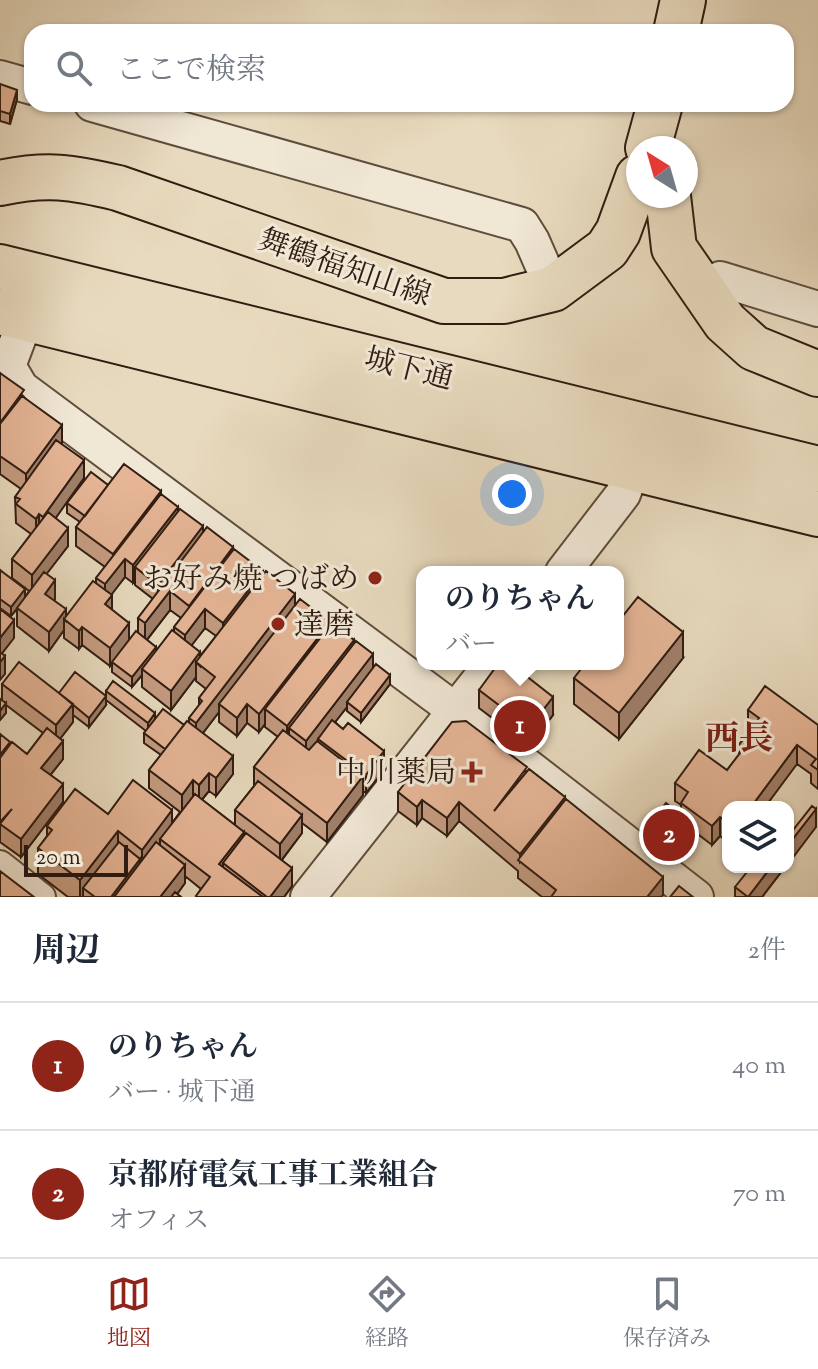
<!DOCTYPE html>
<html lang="ja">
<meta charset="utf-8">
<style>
:root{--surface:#fff;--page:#f2f2f3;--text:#1f2937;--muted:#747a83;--line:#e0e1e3;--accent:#8f2418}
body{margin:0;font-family:"Sorts Mill Goudy","Noto Serif JP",serif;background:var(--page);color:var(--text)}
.controls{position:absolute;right:24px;bottom:24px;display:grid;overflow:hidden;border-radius:16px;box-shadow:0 2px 6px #0004}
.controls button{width:72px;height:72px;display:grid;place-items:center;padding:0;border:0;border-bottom:2px solid var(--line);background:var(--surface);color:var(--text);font:40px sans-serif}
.compass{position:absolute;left:626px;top:136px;width:72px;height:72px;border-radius:50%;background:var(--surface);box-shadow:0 2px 6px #0004;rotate:323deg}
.scale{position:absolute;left:24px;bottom:20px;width:104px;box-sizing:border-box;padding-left:8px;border:4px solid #301c11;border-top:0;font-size:22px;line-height:28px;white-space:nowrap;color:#301c11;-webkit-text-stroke:6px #f0e7d5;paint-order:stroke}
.you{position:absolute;left:512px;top:494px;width:28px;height:28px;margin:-20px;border:6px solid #fff;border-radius:50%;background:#1a73e8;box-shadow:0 0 0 12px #1a73e833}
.badge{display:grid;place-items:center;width:52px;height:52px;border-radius:50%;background:var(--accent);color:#fff;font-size:26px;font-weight:700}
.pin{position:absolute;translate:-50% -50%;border:4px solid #fff;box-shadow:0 2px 8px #0006}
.popup{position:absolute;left:416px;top:566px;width:208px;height:104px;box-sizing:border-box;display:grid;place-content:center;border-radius:16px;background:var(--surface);filter:drop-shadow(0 2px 6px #0005);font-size:26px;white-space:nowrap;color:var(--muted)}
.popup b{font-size:30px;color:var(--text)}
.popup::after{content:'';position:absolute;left:50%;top:100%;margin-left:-16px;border:16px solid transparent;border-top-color:var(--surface)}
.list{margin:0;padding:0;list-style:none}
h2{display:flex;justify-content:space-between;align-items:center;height:104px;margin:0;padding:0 32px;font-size:34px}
h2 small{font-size:26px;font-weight:400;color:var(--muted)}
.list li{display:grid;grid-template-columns:52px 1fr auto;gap:24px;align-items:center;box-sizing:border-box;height:128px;padding:0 32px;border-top:2px solid var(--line)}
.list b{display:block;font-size:30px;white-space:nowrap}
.list p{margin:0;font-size:26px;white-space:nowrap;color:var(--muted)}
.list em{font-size:26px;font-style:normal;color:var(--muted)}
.icon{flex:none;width:44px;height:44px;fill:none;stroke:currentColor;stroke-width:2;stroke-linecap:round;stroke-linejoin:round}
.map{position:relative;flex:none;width:818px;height:897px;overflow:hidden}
.search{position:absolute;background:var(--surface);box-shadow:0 2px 6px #0004;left:24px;right:24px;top:24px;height:88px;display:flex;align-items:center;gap:20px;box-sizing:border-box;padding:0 28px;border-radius:24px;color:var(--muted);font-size:30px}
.sheet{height:360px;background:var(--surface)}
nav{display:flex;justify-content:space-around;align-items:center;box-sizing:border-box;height:112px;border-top:2px solid var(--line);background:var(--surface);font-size:22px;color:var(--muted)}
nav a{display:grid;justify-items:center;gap:4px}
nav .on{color:var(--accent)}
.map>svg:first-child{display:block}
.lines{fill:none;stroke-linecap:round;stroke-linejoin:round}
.pedestrian-casing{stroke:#5e4c3c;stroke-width:30}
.minor-casing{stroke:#5e4c3c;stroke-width:38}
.primary-casing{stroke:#301c11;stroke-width:48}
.pedestrian{stroke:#f0e7d5;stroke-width:26}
.minor{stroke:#f0e7d5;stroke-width:34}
.primary{stroke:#e8dabe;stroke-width:44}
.wall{fill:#c59c81;stroke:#301c11;stroke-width:2;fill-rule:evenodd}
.shaded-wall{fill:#a07f69;stroke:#301c11;stroke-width:2}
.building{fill:#e5b596;stroke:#301c11;stroke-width:2}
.poi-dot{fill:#8f2418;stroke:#f0e7d5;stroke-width:3}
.labels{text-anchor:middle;stroke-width:6;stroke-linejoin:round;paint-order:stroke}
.street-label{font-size:30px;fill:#301c11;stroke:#f0e7d5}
.poi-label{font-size:30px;fill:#301c11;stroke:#f0e7d5;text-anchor:end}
.quarter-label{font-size:34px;font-weight:bold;fill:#7a1f14;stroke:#f0e7d5}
</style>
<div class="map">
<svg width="818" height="897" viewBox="0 0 818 897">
<rect width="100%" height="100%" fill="#e8dabe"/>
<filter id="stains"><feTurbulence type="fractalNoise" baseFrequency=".0025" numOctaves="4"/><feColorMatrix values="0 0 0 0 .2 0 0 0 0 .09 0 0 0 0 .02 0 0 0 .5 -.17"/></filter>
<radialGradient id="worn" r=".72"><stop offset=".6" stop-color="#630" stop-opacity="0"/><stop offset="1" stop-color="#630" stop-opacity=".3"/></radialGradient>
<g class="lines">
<g class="pedestrian-casing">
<path id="pedestrian" d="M0,864l42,33"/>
</g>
<g class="minor-casing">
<path id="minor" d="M0,78l32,9
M92,104l430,121 10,16 21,48
M720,279l98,30
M26,318l-18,48 13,22 435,323 240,186
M563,572l60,-78 17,-47
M308,897l184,-233"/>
</g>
<g class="primary-casing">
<path id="primary" d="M676,32l7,-32
M648,148l12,-44
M0,183c47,-10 72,-6 118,5l326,113h60l49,-12 54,-40 11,-17 20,-55
M668,196l6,52 51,74 29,26 64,26
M0,267l818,202
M0,312l818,202"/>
</g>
<use href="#pedestrian" class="pedestrian"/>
<use href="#minor" class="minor"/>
<use href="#primary" class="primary"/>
</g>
<path class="wall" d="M0,84l17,15 -7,25 -10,-3z
M0,373l24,24 38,46 -1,1 23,34 -29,40 13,28 -22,28 9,25 -1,1 12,17 30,-34v-5l9,-11 -29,-21v-19l4,-5 -13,-9v-10l41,-18 53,10 17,17 25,21 30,17 30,23 32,32 35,20 24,18 19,24 17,17 -29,38 -14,-11v-4l-12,15 49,48 -18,23 -3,-2v4l-36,47 -25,-19v10l-20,27 10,26 -8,11h-88l5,-8 -16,-13v7l-8,11 4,3h-113l-30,-23v-26l9,-12v-10l61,-12 64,9 8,-11 -31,-24v-18l12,-15 -17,-12v-10l2,-2 -40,-31v-9l49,28 29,6 5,-3v-4l10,-12v-8l7,-9 -10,-8v-4l-25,33 -29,-23v-12l-10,12 -20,-15v-9l-2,3 -28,-21 -3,4 -15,-11v-8l-15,21 -32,-25v-17l-6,7 -11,-8v-38l25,27 4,-6 -17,-13v-19l19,-25 -15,-11 -1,-26 6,-8 -21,-15zM125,577l8,6 2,-2v4l18,14 -15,19v15l-9,6 -17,-29 -1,-16zM170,610l11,8 -7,9v5l-18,19 -9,-11zM205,628l11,8 -16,20 -9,-11zM219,712v10l18,14 10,-13 12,9 6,-8v3l13,10 -24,30v19l-19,24v15l-33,-25 7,-9 7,5 17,-22 -30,-41z
M683,658l-64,81 -45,-35v-26z
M2,684l57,9 47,12 -17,22 -16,-12v7l-13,17 3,20 -13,16 13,27 -42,55 -21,-15v-108l10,11 17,9 16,-21 -37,-28v8l-6,7v-21l2,1z
M479,690l74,25 -24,31 -50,-38z
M748,710l70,15v64l-7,-6v-9l-14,-10 -69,43v35l-8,-6 -8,9 -21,-16 2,13 -10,13 -6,-5 -6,8 -25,-20v-9l35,-14v-10l-6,-4v-18l52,-13 12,-15v-10l11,-15 -2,-2z
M527,771l38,29 98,95 -2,2h-119l-24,-19v-7l-59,-50 -12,15 -25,-18 -5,7 -19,-14v-19z
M785,867l-23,30h-27v-10z"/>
<path class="shaded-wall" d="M17,90v9l-7,25v-10z
M62,425v18l-36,50v-19z
M84,460v18l-41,58v-19z
M161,491v18l-48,64v-19z
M178,507v18l-43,42v14l-2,2v-18z
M39,514v19l-3,4v-18z
M203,526v18l-45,59v-18z
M68,528v18l-36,47v-18z
M233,547v19l-44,58v-18z
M125,559v18l-20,26v-19z
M263,571v18l-40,52v-18z
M55,580v19l-10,13v-18z
M25,589v10l-14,17v-9z
M170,591v19l-25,32v-19z
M295,594v18l-76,92v8l-23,30v-19z
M112,595v18l-7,-9z
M66,609v12l-2,-2v11l-15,21v-19z
M205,609v19l-20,26v-19z
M14,620v18l-14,18v-18z
M330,622v18l-65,69v15l-6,8v-18z
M129,623v18l-19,25v-18z
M82,627v18l-3,4v-18z
M683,632v26l-64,81v-26z
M354,640v18l-65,70v14l-2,2v-18z
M156,647v9l-14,13v6l-10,12v-10z
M200,652v14l-4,-4v15l-25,33v-19z
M373,654v18l-26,30v5l-26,33 -3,-1v4l-12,16v-18z
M5,656v18l-5,6v-18z
M390,675v9l-29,38v-9z
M106,696v9l-17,22v-9z
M553,697v18l-24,31v-18z
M6,703v10l-6,7v-9z
M73,704v18l-17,22v-19z
M247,704v19l-10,13v-18z
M155,713v10l-7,9v-9z
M63,741v18l-22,28v-19z
M797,745v19l-32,43h-14z
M384,751v19l-18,23v-18z
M233,756v18l-17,22v-18z
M209,773v18l-10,12v-18z
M363,776v19l-36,47v-19z
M193,780v18l-11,15v-18z
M63,784v18l-42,55v-18z
M565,797v19l-45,46v-8z
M422,800v18l-5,7v-18z
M459,802v19l-12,15v-18z
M816,809v18l-28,37v-19z
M172,810v26l-12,3v13l-18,23v-25z
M302,815v18l-22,29v-18z
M720,817v19l-8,9v-19z
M118,831v26l-35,31v9h-3v-17z
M244,832v18l-21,13v14l-4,-13z
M693,833v9l-10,13v-10z
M677,841v9l-6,8v-10z
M140,859v19l-15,19h-14z
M185,865v18l-10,14h-15z
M771,867h14l-23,30h-14z
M292,868v18l-8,11h-14z
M663,877v18l-2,2h-14z"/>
<path class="building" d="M0,84l17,6 -7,24 -10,-3z
M0,373l24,17 -24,33z
M22,396l40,29 -36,49 -26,-18v-32z
M56,440l28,20 -41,57 -4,-3 -3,5 -20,-15 4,-5 -5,-2z
M124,464l37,27 -48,63 -37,-27z
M91,472l17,13 -23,31 -18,-13z
M161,494l17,13 -45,58 -8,-6 -20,25 -9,-6z
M180,509l23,17 -45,59 -23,-18z
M48,512l20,16 -36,47 -20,-16z
M207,527l26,20 -44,59 -19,-15 -25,32 -7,-5z
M234,549l29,22 -40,52 -18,-14 -20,26 -11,-8z
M0,570l25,19 -14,18 -11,-8z
M266,571l29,23 -99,129 -7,-5 13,-17 -3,-3 16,-21 -19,-15z
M44,572l11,8 -10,14 21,15 -17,23 -32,-24z
M93,581l19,14 -7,9 24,19 -19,25 -28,-21 -3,4 -15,-12z
M638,597l45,35 -64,81 -45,-35 11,-14h33v-42z
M300,599l30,23 -71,92 -12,-10 -10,14 -18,-14z
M0,609l14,11 -14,18z
M332,623l22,17 -67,86 -22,-17z
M172,630l28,22 -29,39 -29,-22z
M136,631l20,16 -24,30 -20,-15z
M356,641l17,13 -67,87 -17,-13z
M0,652l5,4 -5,6z
M19,662l54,42 -17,21 -54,-41z
M376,664l14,11 -29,38 -14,-11z
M498,664h13l42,33 -24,31 -50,-38z
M75,672l31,24 -17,22 -30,-25z
M113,681l42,32 -7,10 -42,-32z
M765,686l53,39v45l-7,-5 5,-6 -19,-14 -46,62h-23v16l-8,-6 -8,9 -31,-23 7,-11 -13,-9 24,-33 28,20 16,-21 -4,-4 20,-27 -11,-8z
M0,699l6,4 -6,8z
M163,709l21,16 -19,24 -21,-16z
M332,720l11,9 5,-6 36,28 -18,24 -48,-36z
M187,721l46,35 -17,22 -7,-5 -10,12 -6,-5 -11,15 -33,-25z
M466,721l61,46 -33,44 35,-42 36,28 -45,57 -61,-52 -12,16 -25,-18 -5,7 -19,-15 54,-70z
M47,728l16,13 -22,27 22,16 -42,55 -21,-15 12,-15 -12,13v-64l12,-16 15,12z
M283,730l26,20 8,-9 46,35 -36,47 -73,-56z
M0,734l10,8 -10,13z
M133,780l39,30 -30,40 -24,-19 -38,49 -42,-32 14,-18 -5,-4 28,-37 33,25z
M258,781l44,34 -22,29 -45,-34z
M195,794l49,38 -25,32 44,33h-65l-2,-1 14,-19 -50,-38z
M566,799l97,78 -16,20h-96l5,-7 -38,-30z
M666,803l25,20 -4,5 6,5 -10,12 -6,-4 -6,7 -25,-19z
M812,806l4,3 -28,36v-19l5,4z
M246,833l46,35 -22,29h-3l-44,-34z
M119,842l21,17 -29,38h-16l-12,-9z
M156,842l29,23 -25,32h-46z
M751,867h20l-23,30 -13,-10z
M0,871l34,26h-34z
M679,886l14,11h-23z
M175,892l6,5h-10z"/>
<g class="poi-dot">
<circle cx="375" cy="578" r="8"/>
<circle cx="278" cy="624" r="8"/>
<path d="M468 760h8v8h8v8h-8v8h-8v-8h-8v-8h8z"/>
</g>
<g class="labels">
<g class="street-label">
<text transform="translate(345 267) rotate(19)" y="10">舞鶴福知山線</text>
<text transform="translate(409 368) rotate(14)" y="10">城下通</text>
</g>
<g class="poi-label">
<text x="359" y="588">お好み焼 つばめ</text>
<text x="294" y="634" text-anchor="start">達磨</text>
<text x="456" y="782">中川薬局</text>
</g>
<g class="quarter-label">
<text x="739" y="749">西長</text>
</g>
</g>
<rect width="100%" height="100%" filter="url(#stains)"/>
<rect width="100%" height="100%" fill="url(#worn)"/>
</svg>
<div class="controls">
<button><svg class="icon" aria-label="layers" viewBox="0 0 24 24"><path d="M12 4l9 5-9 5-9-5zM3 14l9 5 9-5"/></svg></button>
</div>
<svg class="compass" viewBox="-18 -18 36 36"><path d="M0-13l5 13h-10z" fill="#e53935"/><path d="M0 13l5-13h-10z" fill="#747a83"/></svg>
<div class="scale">20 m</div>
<div class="you"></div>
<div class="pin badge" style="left:520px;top:726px">1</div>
<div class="popup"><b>のりちゃん</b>バー</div>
<div class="pin badge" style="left:669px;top:835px">2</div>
<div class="search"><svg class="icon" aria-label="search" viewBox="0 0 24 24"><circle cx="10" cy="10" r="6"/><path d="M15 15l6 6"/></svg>ここで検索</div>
</div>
<section class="sheet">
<h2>周辺<small>2件</small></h2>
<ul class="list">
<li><span class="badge">1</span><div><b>のりちゃん</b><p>バー · 城下通</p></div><em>40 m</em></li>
<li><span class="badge">2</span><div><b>京都府電気工事工業組合</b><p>オフィス</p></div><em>70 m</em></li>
</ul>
</section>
<nav>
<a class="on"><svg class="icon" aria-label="map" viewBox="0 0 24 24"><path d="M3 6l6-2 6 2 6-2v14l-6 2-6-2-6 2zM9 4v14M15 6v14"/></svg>地図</a>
<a><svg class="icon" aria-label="directions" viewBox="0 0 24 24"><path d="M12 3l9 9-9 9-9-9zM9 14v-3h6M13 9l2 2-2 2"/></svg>経路</a>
<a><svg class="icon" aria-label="saved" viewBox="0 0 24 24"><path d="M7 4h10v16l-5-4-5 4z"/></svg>保存済み</a>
</nav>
